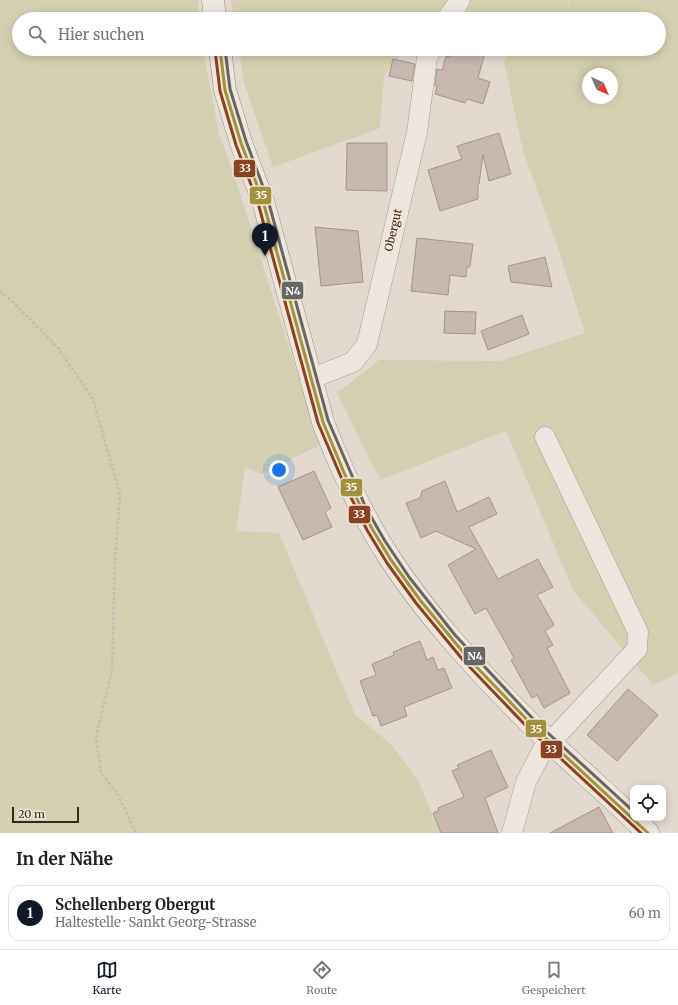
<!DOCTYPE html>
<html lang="de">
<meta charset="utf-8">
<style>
:root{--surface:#fff;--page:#f2f2f2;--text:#222;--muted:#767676;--line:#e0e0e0;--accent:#111827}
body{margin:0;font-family:Merriweather,serif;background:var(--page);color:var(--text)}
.controls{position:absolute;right:12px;bottom:12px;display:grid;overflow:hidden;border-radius:8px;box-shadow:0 2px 10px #0003}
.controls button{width:36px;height:36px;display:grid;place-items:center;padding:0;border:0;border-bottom:1px solid var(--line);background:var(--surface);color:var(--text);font:20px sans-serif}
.compass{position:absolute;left:582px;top:68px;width:36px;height:36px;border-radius:50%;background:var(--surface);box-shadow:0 2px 10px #0003;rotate:136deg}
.scale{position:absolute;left:12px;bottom:10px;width:67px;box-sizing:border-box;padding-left:4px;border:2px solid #37271f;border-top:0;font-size:11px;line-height:14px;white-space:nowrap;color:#37271f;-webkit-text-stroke:3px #f4e6d4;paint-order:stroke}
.you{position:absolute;left:279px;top:470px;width:14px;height:14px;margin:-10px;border:3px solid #fff;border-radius:50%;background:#1a73e8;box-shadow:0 0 0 6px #1a73e833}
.badge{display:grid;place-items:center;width:26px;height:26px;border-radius:50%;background:var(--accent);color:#fff;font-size:13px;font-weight:700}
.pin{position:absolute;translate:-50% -33px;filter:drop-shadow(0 1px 2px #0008)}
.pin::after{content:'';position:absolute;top:21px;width:14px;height:12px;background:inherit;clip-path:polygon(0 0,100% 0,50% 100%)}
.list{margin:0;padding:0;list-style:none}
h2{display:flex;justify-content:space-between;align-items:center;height:52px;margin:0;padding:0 16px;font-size:17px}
h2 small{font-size:13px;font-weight:400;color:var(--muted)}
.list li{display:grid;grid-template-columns:26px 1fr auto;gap:12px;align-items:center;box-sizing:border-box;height:56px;margin:0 8px 8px;padding:0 8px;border:1px solid var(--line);border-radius:12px}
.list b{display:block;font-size:15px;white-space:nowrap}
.list p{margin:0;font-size:13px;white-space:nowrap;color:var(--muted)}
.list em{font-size:13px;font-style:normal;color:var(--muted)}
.icon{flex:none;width:22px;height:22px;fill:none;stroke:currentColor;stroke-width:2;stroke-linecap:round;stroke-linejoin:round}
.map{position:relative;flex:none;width:678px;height:833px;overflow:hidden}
.search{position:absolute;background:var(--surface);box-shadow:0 2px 10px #0003;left:12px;right:12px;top:12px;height:44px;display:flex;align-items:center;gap:10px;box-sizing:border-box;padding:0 14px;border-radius:22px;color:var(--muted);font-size:15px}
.sheet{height:116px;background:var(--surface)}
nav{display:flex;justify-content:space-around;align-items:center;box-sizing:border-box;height:56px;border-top:1px solid var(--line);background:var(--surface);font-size:11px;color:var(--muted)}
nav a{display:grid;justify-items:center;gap:2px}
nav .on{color:var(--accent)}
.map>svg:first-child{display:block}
.green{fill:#d5d0b1;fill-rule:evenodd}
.building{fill:#c7b7af;stroke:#a3958d}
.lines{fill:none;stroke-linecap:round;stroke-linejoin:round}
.street-casing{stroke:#a89f97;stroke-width:21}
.secondary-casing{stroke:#988e86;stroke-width:23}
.path{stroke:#c4bdb6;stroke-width:2.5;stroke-dasharray:3 2;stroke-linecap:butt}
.street{stroke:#ece6df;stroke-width:20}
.secondary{stroke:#ece6df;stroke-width:22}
.bus-1-casing{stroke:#f4e6d4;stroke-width:6}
.bus-2-casing{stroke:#f4e6d4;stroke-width:6}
.bus-3-casing{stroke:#f4e6d4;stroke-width:6}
.bus-1{stroke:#a2923e;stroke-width:3}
.bus-2{stroke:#8b4123;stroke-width:3}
.bus-3{stroke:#666;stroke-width:3}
.labels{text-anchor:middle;stroke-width:4;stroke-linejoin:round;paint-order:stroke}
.street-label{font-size:11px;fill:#37271f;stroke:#f4e6d4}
.line-badge{stroke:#f4e6d4;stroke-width:1.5}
.badge-label{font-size:11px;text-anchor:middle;font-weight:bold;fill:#fff}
</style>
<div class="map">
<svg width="678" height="833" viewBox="0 0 678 833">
<rect width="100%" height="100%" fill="#e3d9ce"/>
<path class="green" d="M0,0h199l-2,13 1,6h-179v30h184l16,85 17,47 84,264 -59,29 -16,-7 -9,64 43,2 76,182 36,29 29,40 20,49h-440z
M231,0h338l-1,8 2,-8h108v673l-25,12 -80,-95 -67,-159 -126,49 -43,-87 42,-33 121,1 85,-28 -28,-88 -34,-94 -19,-89 5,-13h150v-30h-193l-21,-10 -10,10h-201zM588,74h24v24h-24z
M239,49h166l-21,27 -4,52 -107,39 -29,-84z"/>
<path class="building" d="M451,49h35l-8,29 12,4 -7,22 -16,-5 -2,4 -30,-9 2,-8h-2l2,-17 5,1 4,-14 3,1z
M393,59l22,5 -3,17 -23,-5z
M499,133l12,41 -22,7 -6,-26 -4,29 -1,1v14l-38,12 -12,-41 34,-11 -5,-13z
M347,143h40v48l-41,-1z
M315,227l43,4 5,51 -42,4z
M417,238l56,6 -3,23h-3l-1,10 -16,-2 -2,20 -37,-4z
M545,257l7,30 -41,-5 -3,-16z
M445,311l31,1 -1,22 -31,-1z
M522,315l7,19 -41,16 -7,-19z
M314,471l17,37 -6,4 7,15 -29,13 -25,-53z
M445,481l12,31 32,-15 8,17 -28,13 29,52 40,-20 15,28 -16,8 17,30 -9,6 8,14 -6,3 23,45 -26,15 -7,-13 -5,3 -21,-38 3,-2 -28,-50 -11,6 -27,-49 28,-16 -40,-18 -15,7 -15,-35 14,-5 2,-7z
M420,641l7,19 6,-3 5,13 6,-2 8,20 -48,19 3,9 -26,10 -4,-11 -4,1 -13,-35 16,-6 -4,-11 22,-9 -1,-3z
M628,689l30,26 -41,46 -30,-26z
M491,750l17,37 -23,11 13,35h-57l-8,-20 6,-3 -1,-2 26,-11 -12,-26 7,-3 -2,-3z
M599,807l14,26h-63z"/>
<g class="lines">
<g class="street-casing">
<path id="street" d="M447,19l13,-19
M310,379l43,-17 14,-18 50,-212 10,-74 4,-9
M512,833l14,-51 16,-31 95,-102 1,-17 -93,-195"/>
</g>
<g class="secondary-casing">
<path id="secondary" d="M213,0l2,19
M220,49l5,41 16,53 22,58 60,221c18,47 40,96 68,138 36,55 81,104 127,151 41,42 88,80 130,122"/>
</g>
<path class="path" d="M0,291l15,13 43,44 35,51 27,96 -5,64 -3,112 -16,66 5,36 16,20 19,40"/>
<use href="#street" class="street"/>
<use href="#secondary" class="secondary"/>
<g class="bus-1-casing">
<path id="bus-1" d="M220,49l5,41 16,53 22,58 60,221 22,53 26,52 20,33 29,40 47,57 67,70 114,106"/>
</g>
<g class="bus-2-casing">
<path id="bus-2" d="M215,50l5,41 16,54 22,58 60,220 23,54 26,53 20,33 29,40 47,57 67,70 111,103"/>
</g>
<g class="bus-3-casing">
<path id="bus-3" d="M225,49l5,40 16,52 22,59 60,220 38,88 19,33 24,36 46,58 82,88 96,88"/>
</g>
<use href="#bus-1" class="bus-1"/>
<use href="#bus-2" class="bus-2"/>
<use href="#bus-3" class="bus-3"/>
</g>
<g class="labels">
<g class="street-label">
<text transform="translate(393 230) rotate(-77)" y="4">Obergut</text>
</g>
</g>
<g class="line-badge">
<rect x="233" y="159" width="23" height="19" rx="4" fill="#8b4123"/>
<rect x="249" y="186" width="23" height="19" rx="4" fill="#a2923e"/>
<rect x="281" y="281" width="23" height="19" rx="4" fill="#666"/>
<rect x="340" y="478" width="23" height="19" rx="4" fill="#a2923e"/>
<rect x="348" y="505" width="23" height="19" rx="4" fill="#8b4123"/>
<rect x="463" y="646" width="23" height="20" rx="4" fill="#666"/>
<rect x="525" y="719" width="22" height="19" rx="4" fill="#a2923e"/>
<rect x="540" y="740" width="23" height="19" rx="4" fill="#8b4123"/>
</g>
<g class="badge-label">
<text x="245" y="172">33</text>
<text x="261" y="199">35</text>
<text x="293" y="295">N4</text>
<text x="351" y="491">35</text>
<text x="359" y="518">33</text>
<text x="475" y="660">N4</text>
<text x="536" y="733">35</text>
<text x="551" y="753">33</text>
</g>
</svg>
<div class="controls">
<button><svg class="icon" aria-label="locate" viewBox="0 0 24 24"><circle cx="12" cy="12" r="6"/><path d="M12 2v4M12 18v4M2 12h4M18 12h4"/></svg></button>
</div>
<svg class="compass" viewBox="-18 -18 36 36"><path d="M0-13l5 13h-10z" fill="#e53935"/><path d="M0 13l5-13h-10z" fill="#767676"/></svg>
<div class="scale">20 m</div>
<div class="you"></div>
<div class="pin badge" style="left:265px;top:256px">1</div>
<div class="search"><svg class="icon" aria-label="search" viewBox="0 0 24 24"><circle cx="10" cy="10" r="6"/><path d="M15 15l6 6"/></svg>Hier suchen</div>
</div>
<section class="sheet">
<h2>In der Nähe<small></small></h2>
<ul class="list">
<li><span class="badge">1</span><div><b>Schellenberg Obergut</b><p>Haltestelle · Sankt Georg-Strasse</p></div><em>60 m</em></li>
</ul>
</section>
<nav>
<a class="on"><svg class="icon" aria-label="map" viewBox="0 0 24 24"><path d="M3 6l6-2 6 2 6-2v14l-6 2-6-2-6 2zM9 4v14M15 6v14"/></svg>Karte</a>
<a><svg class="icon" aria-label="directions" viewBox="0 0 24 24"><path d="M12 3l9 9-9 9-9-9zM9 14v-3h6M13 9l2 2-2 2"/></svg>Route</a>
<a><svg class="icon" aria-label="saved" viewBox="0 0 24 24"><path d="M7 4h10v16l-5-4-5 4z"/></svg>Gespeichert</a>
</nav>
